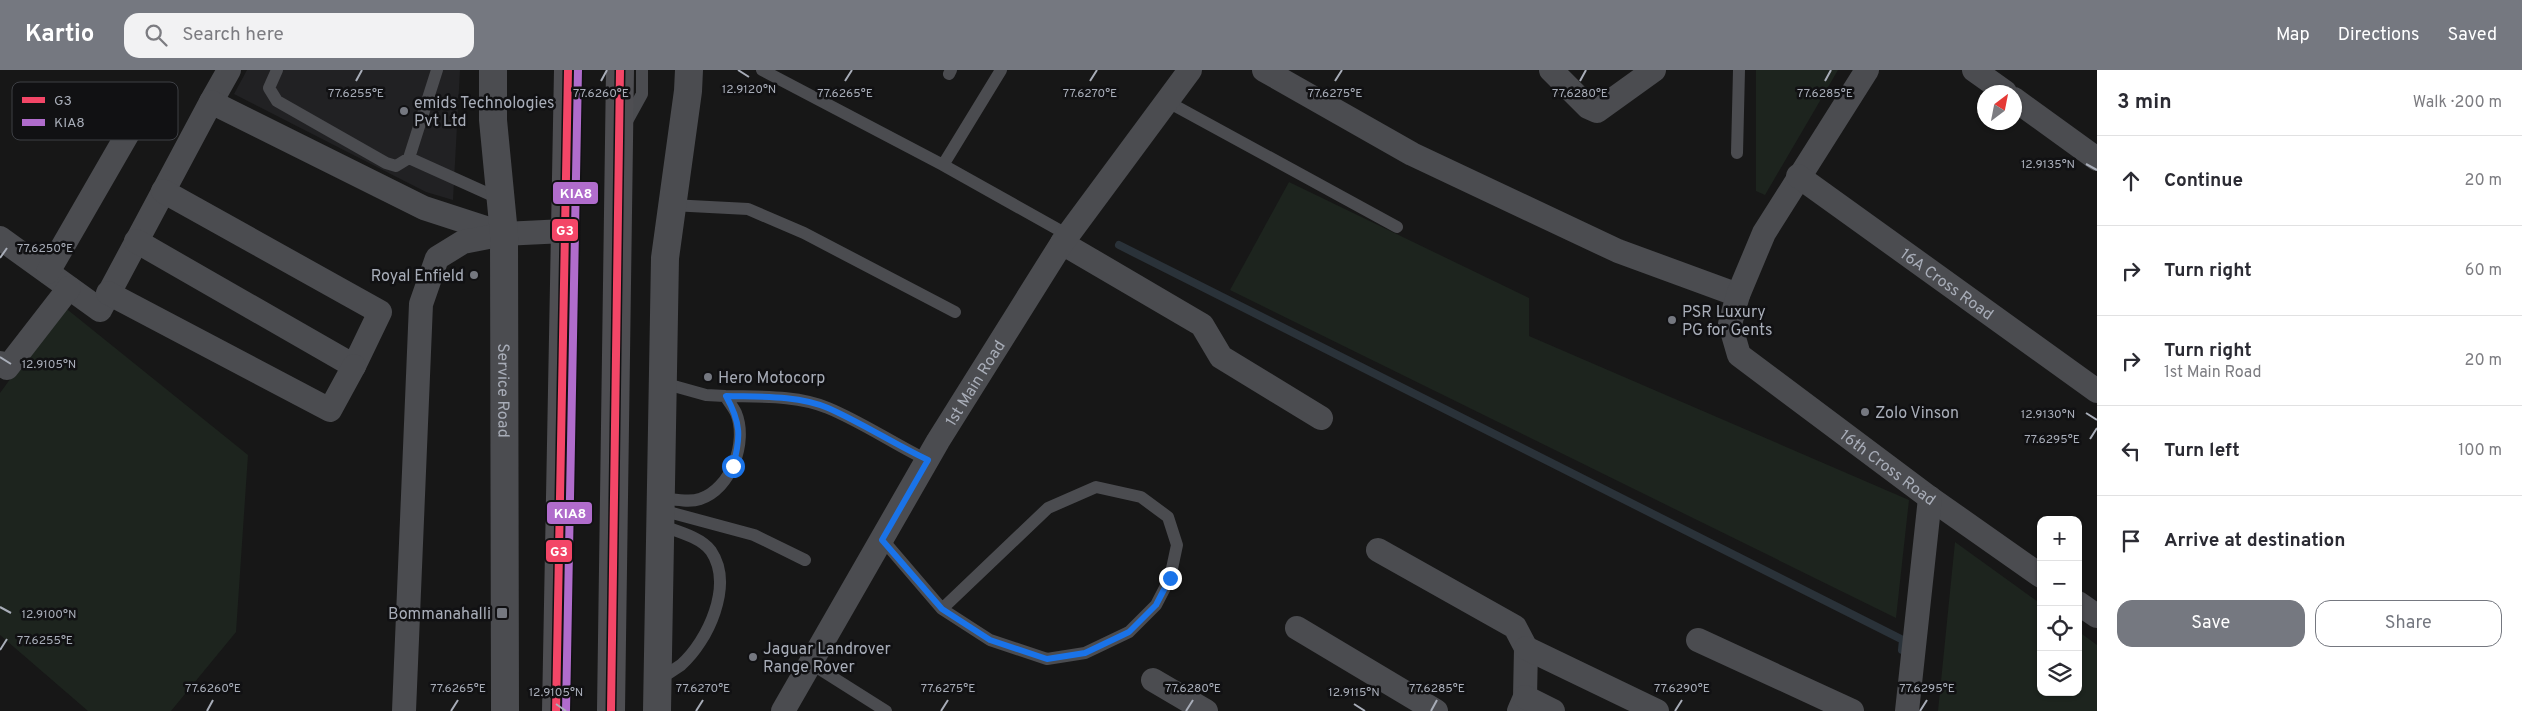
<!DOCTYPE html>
<meta charset="utf-8">
<style>
:root{--surface:#fff;--page:#f2f2f3;--text:#2b2b33;--muted:#7c7c81;--line:#e1e1e2;--accent:#757880}
body{margin:0;font-family:Overpass,sans-serif;background:var(--page);color:var(--text)}
.controls{position:absolute;right:15px;bottom:15px;display:grid;overflow:hidden;border-radius:10px;box-shadow:0 1px 4px #0004}
.controls button{width:45px;height:45px;display:grid;place-items:center;padding:0;border:0;border-bottom:1px solid var(--line);background:var(--surface);color:var(--text);font:25px sans-serif}
.compass{position:absolute;left:1977px;top:15px;width:45px;height:45px;border-radius:50%;background:var(--surface);box-shadow:0 1px 4px #0004;rotate:32deg}
.stop{position:absolute;width:15px;height:15px;margin:-11px;border:4px solid #1a73e8;border-radius:50%;background:#fff}
.stop.end{background:#1a73e8;border-color:#fff;box-shadow:0 1px 5px #0008}
.list{margin:0;padding:0;list-style:none}
h2{display:flex;justify-content:space-between;align-items:center;height:65px;margin:0;padding:0 20px;font-size:21px}
h2 small{font-size:16px;font-weight:400;color:var(--muted)}
.list li{display:grid;grid-template-columns:32px 1fr auto;gap:15px;align-items:center;box-sizing:border-box;height:90px;padding:0 20px;border-top:1px solid var(--line)}
.list b{display:block;font-size:19px;white-space:nowrap}
.list p{margin:0;font-size:16px;white-space:nowrap;color:var(--muted)}
.list em{font-size:16px;font-style:normal;color:var(--muted)}
.actions{display:flex;gap:10px;padding:15px 20px}
.actions a{flex:1;padding:11px 0;border:1px solid var(--accent);border-radius:15px;text-align:center;font-size:18px;color:var(--accent)}
.actions .main{background:var(--accent);color:#fff}
.icon{flex:none;width:28px;height:28px;fill:none;stroke:currentColor;stroke-width:2;stroke-linecap:round;stroke-linejoin:round}
.map{position:relative;flex:none;width:2097px;height:641px;overflow:hidden}
header{display:flex;align-items:center;gap:30px;box-sizing:border-box;height:70px;padding:0 25px;background:var(--accent);color:#fff}
header strong{font-size:24px}
nav{display:flex;gap:28px;margin-inline-start:auto;font-size:18px}
.search{width:350px;height:45px;background:var(--page);display:flex;align-items:center;gap:12px;box-sizing:border-box;padding:0 18px;border-radius:15px;color:var(--muted);font-size:19px}
main{display:flex}
aside{flex:1;background:var(--surface)}
.map>svg:first-child{display:block}
.built{fill:#212123}
.green{fill:#1d241e}
.lines{fill:none;stroke-linecap:round;stroke-linejoin:round}
.stream{stroke:#2a3239;stroke-width:8}
.service{stroke:#4b4c50;stroke-width:12}
.minor{stroke:#4b4c50;stroke-width:24}
.tertiary{stroke:#4b4c50;stroke-width:28}
.trunk{stroke:#4e4e52;stroke-width:28}
.bus-1-casing{stroke:#111113;stroke-width:11}
.bus-2-casing{stroke:#111113;stroke-width:11}
.bus-1{stroke:#f34667;stroke-width:8}
.bus-2{stroke:#b06ccc;stroke-width:8}
.route{stroke:#1a73e8;stroke-width:6}
.ticks{fill:none;stroke:#a8adb8;stroke-width:2}
.poi-dot{fill:#757880;stroke:#111113;stroke-width:2}
.labels{text-anchor:middle;stroke-width:5;stroke-linejoin:round;paint-order:stroke}
.poi-label{font-size:16px;fill:#a8adb8;stroke:#111113;text-anchor:start}
.street-label{font-size:16px;fill:#a8adb8;stroke:#111113}
.key{fill:#111113;stroke:#3e4045;stroke-width:1}
.key-label{font-size:14px;fill:#a8adb8}
.ticks-label{font-size:12px;text-anchor:middle;fill:#a8adb8;stroke:#111113;stroke-width:5;stroke-linejoin:round;paint-order:stroke}
.line-badge{stroke:#111113;stroke-width:2}
.badge-label{font-size:14px;text-anchor:middle;font-weight:bold;fill:#fff}
</style>
<header>
<strong>Kartio</strong>
<div class="search"><svg class="icon" aria-label="search" viewBox="0 0 24 24"><circle cx="10" cy="10" r="6"/><path d="M15 15l6 6"/></svg>Search here</div>
<nav><a>Map</a><a>Directions</a><a>Saved</a></nav>
</header>
<main>
<div class="map">
<svg width="2097" height="641" viewBox="0 0 2097 641">
<rect width="100%" height="100%" fill="#171717"/>
<path class="built" d="M247,0h213l-7,130 -27,-8 -192,-98z"/>
<path class="green" d="M1756,0h82l-73,125 -9,-4z
M1289,112l240,116v38l380,164 -13,118 -666,-328z
M63,236l185,149 -12,177 -65,79h-83l-88,-76v-242z
M1955,472l86,62v88h37v-61l19,14v66h-159z"/>
<g class="lines">
<path class="stream" d="M1119,175l784,395 -1,10"/>
<path class="service" d="M277,0l-8,18 8,13 109,62 10,3 13,-8 28,-88
M762,0l181,95 125,70
M949,4l2,-4
M1168,32l229,125
M626,53l16,-29v-24
M1737,83l2,-83
M409,88l91,41
M943,95l58,-95
M671,135l77,4 56,24 151,79
M725,326c34,1 72,-1 103,12 34,14 66,36 99,52
M661,428c12,1 28,5 39,1 31,-10 48,-57 36,-86 -3,-6 -7,-11 -11,-17l-19,-1 -43,-12
M661,440l93,25 51,25
M882,469l60,70 48,31 57,19 38,-6 44,-21 27,-27 14,-27 7,-33 -9,-28 -27,-20 -45,-10 -48,21 -106,101
M810,593l76,48
M658,609c8,-4 16,-9 23,-14 27,-24 53,-80 30,-114 -10,-14 -35,-20 -51,-26"/>
<g class="minor">
<path d="M1264,0l148,84 206,97 120,44"/>
<path d="M1551,0l37,37 9,4 57,-41"/>
<path id="s1" d="M1867,0l-103,163 -26,62 -8,29 9,31 191,143 111,78"/>
<path d="M1974,0l31,22"/>
<path d="M2014,29l83,60"/>
<path d="M211,32l18,-32"/>
<path id="s2" d="M1798,106l299,215"/>
<path d="M0,168l100,72 111,-208 213,106 80,26"/>
<path d="M136,171l218,125 26,-54 -217,-121"/>
<path d="M1062,173l140,82 19,32 100,61"/>
<path d="M48,202l90,-156"/>
<path d="M108,223l222,117 24,-44"/>
<path d="M0,293l7,5 62,-80"/>
<path d="M1378,480l137,77 11,21 -1,49 -6,14"/>
<path d="M2078,533l19,13"/>
<path d="M1297,558l139,83"/>
<path d="M1698,570l154,71"/>
<path d="M1526,578l131,63"/>
<path d="M1153,610l53,31"/>
<path d="M1525,627l28,14"/>
<path d="M404,641l17,-407 16,-46 26,-16 41,-8 61,-3"/>
<path id="s3" d="M783,641l155,-270 124,-198 128,-173"/>
<path d="M1907,641l23,-213"/>
</g>
<g class="tertiary">
<path id="s4" d="M493,0v50l11,114 1,477"/>
<path d="M657,641l8,-453 23,-167 1,-21"/>
</g>
<path class="trunk" d="M556,641l12,-641
M611,641l9,-641"/>
<g class="bus-1-casing">
<path id="bus-1" d="M556,641l12,-641
M611,641l9,-641"/>
</g>
<g class="bus-2-casing">
<path id="bus-2" d="M566,641l12,-641"/>
</g>
<use href="#bus-1" class="bus-1"/>
<use href="#bus-2" class="bus-2"/>
</g>
<g class="lines">
<path class="route" d="M733,396c8,-29 8,-43 -7,-70 33,1 71,-1 102,12 34,15 66,36 100,52l-46,80 60,69 48,31 57,19 38,-6 44,-21 27,-27 14,-27"/>
</g>
<path class="ticks" d="M738,0l11,7M356,11l6,-11M601,11l6,-11M845,11l7,-11M1090,11l7,-11M1335,11l7,-11M1580,11l6,-11M1825,11l6,-11M2086,94l11,6M0,188l7,-10M0,287l11,7M2086,343l11,7M2090,369l7,-11M0,537l11,6M0,580l7,-11M556,634l10,7M1354,634l11,7M207,641l6,-11M451,641l7,-11M696,641l7,-11M941,641l7,-11M1186,641l7,-11M1431,641l6,-11M1675,641l7,-11M1920,641l7,-11"/>
<g class="poi-dot">
<circle cx="404" cy="41" r="5"/>
<circle cx="474" cy="205" r="5"/>
<circle cx="1672" cy="250" r="5"/>
<circle cx="708" cy="307" r="5"/>
<circle cx="1865" cy="342" r="5"/>
<rect x="496" y="537" width="12" height="12" rx="2.5"/>
<circle cx="753" cy="587" r="5"/>
</g>
<g class="labels">
<g class="poi-label">
<text x="414" y="38">emids Technologies<tspan x="414" dy="18">Pvt Ltd</tspan></text>
<text x="464" y="211" text-anchor="end">Royal Enfield</text>
<text x="1682" y="247">PSR Luxury<tspan x="1682" dy="18">PG for Gents</tspan></text>
<text x="718" y="313">Hero Motocorp</text>
<text x="1875" y="348">Zolo Vinson</text>
<text x="491" y="549" text-anchor="end">Bommanahalli</text>
<text x="763" y="584">Jaguar Landrover<tspan x="763" dy="18">Range Rover</tspan></text>
</g>
<g class="street-label">
<text dy="6" stroke="none"><textPath href="#s2" startOffset="184">16A Cross Road</textPath></text>
<text dy="6" stroke="none"><textPath href="#s3" startOffset="380">1st Main Road</textPath></text>
<text dy="6" stroke="none"><textPath href="#s4" startOffset="321">Service Road</textPath></text>
<text dy="6" stroke="none"><textPath href="#s1" startOffset="509">16th Cross Road</textPath></text>
</g>
</g>
<rect x="12" y="12" width="166" height="58" rx="8" class="key"/>
<rect x="22" y="27" width="23" height="6" fill="#f34667"/>
<rect x="22" y="49" width="23" height="7" fill="#b06ccc"/>
<g class="key-label">
<text x="54" y="35">G3</text>
<text x="54" y="57">KIA8</text>
</g>
<g class="ticks-label">
<text x="749" y="23">12.9120°N</text>
<text x="356" y="27">77.6255°E</text>
<text x="601" y="27">77.6260°E</text>
<text x="845" y="27">77.6265°E</text>
<text x="1090" y="27">77.6270°E</text>
<text x="1335" y="27">77.6275°E</text>
<text x="1580" y="27">77.6280°E</text>
<text x="1825" y="27">77.6285°E</text>
<text x="2048" y="98">12.9135°N</text>
<text x="45" y="182">77.6250°E</text>
<text x="49" y="298">12.9105°N</text>
<text x="2048" y="348">12.9130°N</text>
<text x="2052" y="373">77.6295°E</text>
<text x="49" y="548">12.9100°N</text>
<text x="45" y="574">77.6255°E</text>
<text x="213" y="622">77.6260°E</text>
<text x="458" y="622">77.6265°E</text>
<text x="703" y="622">77.6270°E</text>
<text x="948" y="622">77.6275°E</text>
<text x="1193" y="622">77.6280°E</text>
<text x="1437" y="622">77.6285°E</text>
<text x="1682" y="622">77.6290°E</text>
<text x="1927" y="622">77.6295°E</text>
<text x="556" y="626">12.9105°N</text>
<text x="1354" y="626">12.9115°N</text>
</g>
<g class="line-badge">
<rect x="552" y="111" width="47" height="24" rx="5" fill="#b06ccc"/>
<rect x="551" y="148" width="28" height="24" rx="5" fill="#f34667"/>
<rect x="546" y="431" width="47" height="24" rx="5" fill="#b06ccc"/>
<rect x="545" y="469" width="28" height="24" rx="5" fill="#f34667"/>
</g>
<g class="badge-label">
<text x="576" y="128">KIA8</text>
<text x="565" y="165">G3</text>
<text x="570" y="448">KIA8</text>
<text x="559" y="486">G3</text>
</g>
</svg>
<div class="controls">
<button>+</button>
<button>−</button>
<button><svg class="icon" aria-label="locate" viewBox="0 0 24 24"><circle cx="12" cy="12" r="6"/><path d="M12 2v4M12 18v4M2 12h4M18 12h4"/></svg></button>
<button><svg class="icon" aria-label="layers" viewBox="0 0 24 24"><path d="M12 4l9 5-9 5-9-5zM3 14l9 5 9-5"/></svg></button>
</div>
<svg class="compass" viewBox="-18 -18 36 36"><path d="M0-13l5 13h-10z" fill="#e53935"/><path d="M0 13l5-13h-10z" fill="#7c7c81"/></svg>
<div class="stop" style="left:733px;top:396px"></div>
<div class="stop end" style="left:1170px;top:508px"></div>
</div>
<aside>
<h2>3 min<small>Walk · 200 m</small></h2>
<ul class="list">
<li><svg class="icon" aria-label="ahead" viewBox="0 0 24 24"><path d="M12 20V5M6 11l6-6 6 6"/></svg><div><b>Continue</b></div><em>20 m</em></li>
<li><svg class="icon" aria-label="right" viewBox="0 0 24 24"><path d="M7 20v-9h11M14 6l5 5-5 5"/></svg><div><b>Turn right</b></div><em>60 m</em></li>
<li><svg class="icon" aria-label="right" viewBox="0 0 24 24"><path d="M7 20v-9h11M14 6l5 5-5 5"/></svg><div><b>Turn right</b><p>1st Main Road</p></div><em>20 m</em></li>
<li><svg class="icon" aria-label="left" viewBox="0 0 24 24"><path d="M17 20v-9H6M10 6l-5 5 5 5"/></svg><div><b>Turn left</b></div><em>100 m</em></li>
<li><svg class="icon" aria-label="arrive" viewBox="0 0 24 24"><path d="M6 21V4h12l-3 4 3 4H6"/></svg><div><b>Arrive at destination</b></div></li>
</ul>
<div class="actions"><a class="main">Save</a><a>Share</a></div>
</aside>
</main>
